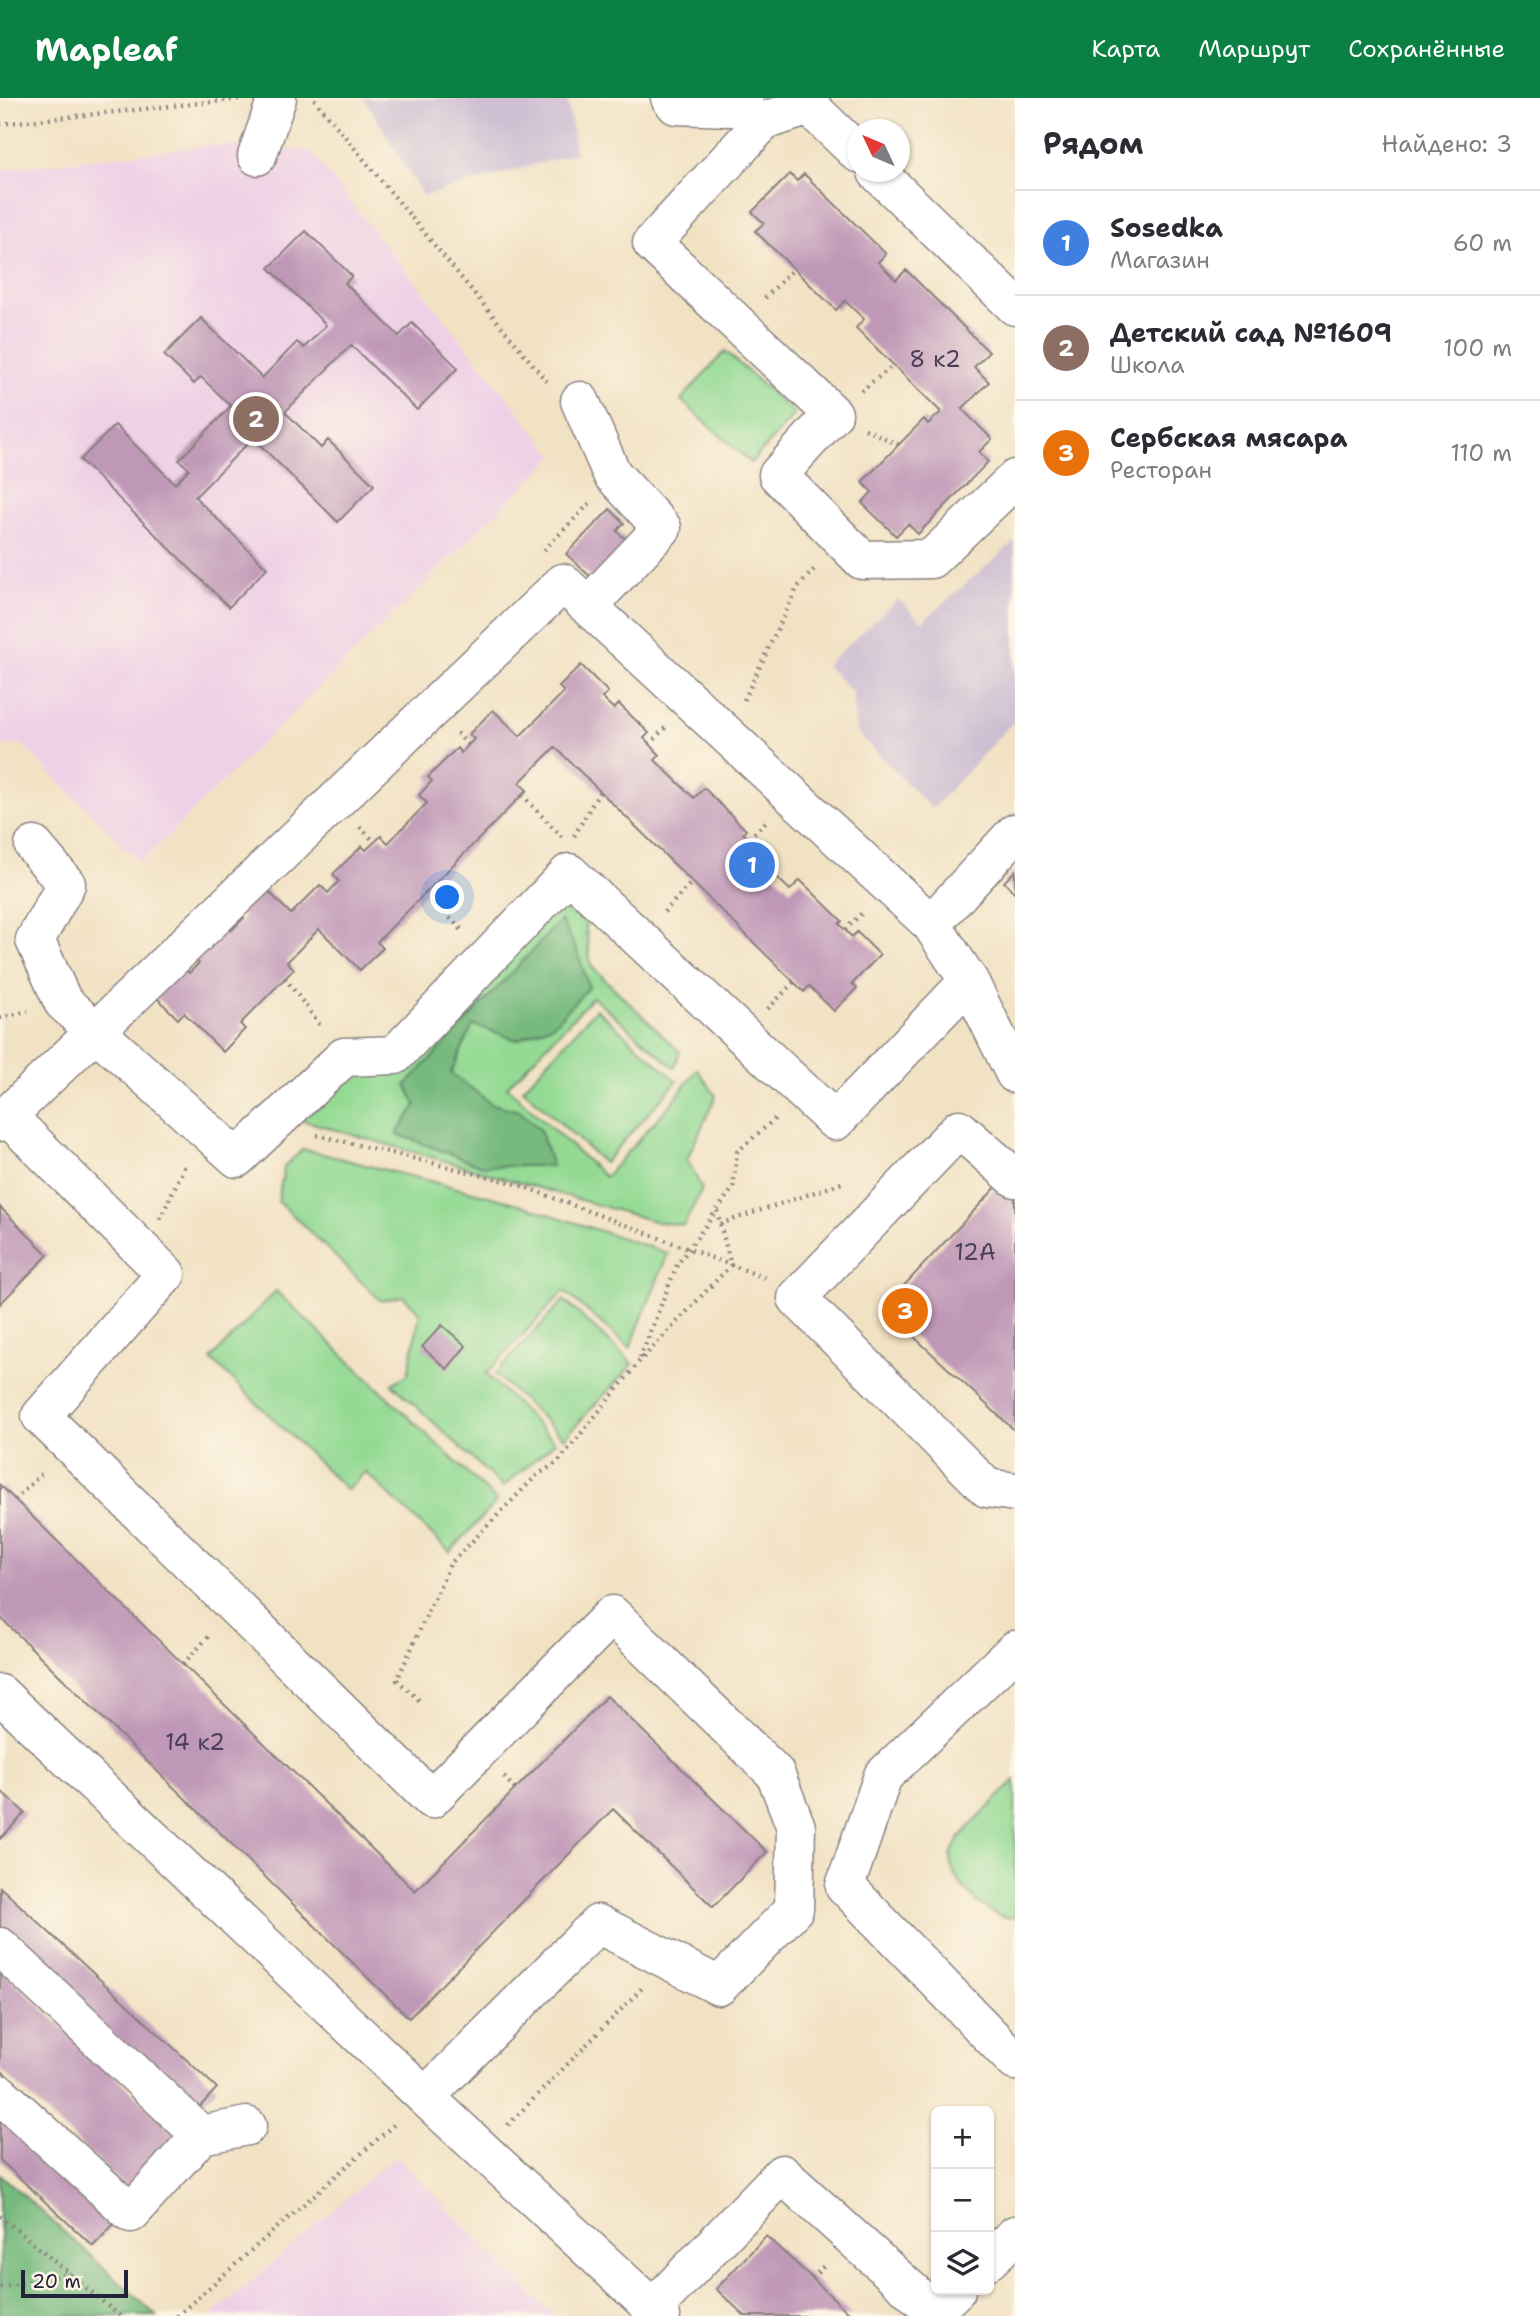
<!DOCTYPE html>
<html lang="ru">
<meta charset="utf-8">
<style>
:root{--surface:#fff;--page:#f2f2f3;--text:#2b2b33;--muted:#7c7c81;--line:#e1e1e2;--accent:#0b8043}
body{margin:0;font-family:"Shantell Sans",sans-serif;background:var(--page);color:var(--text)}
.controls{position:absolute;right:21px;bottom:21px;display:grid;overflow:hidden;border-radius:10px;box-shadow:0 2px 5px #0004}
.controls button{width:63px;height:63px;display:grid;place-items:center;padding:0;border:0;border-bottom:2px solid var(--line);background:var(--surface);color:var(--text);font:35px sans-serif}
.compass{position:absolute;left:847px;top:21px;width:63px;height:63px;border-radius:50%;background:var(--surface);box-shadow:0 2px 5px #0004;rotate:314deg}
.scale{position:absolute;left:21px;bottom:18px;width:107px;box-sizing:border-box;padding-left:7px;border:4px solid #22223b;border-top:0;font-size:19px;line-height:24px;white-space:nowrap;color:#22223b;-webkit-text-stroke:5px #fcf5e5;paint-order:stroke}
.you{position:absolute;left:448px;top:800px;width:24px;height:24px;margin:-18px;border:5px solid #fff;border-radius:50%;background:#1a73e8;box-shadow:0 0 0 10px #1a73e833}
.badge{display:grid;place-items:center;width:46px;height:46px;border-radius:50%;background:var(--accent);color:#fff;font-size:23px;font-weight:700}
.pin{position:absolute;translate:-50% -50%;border:4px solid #fff;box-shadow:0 2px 7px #0006}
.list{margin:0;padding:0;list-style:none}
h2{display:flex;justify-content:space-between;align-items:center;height:91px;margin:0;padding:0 28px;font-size:30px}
h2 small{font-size:23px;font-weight:400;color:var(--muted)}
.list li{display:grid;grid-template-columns:46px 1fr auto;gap:21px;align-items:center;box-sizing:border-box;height:105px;padding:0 28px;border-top:2px solid var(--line)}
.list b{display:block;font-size:26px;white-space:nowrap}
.list p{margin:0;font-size:23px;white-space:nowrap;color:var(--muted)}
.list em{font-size:23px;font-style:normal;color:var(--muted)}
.icon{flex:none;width:38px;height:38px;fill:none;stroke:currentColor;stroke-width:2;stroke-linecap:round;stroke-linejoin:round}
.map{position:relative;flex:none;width:1015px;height:2218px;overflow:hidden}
header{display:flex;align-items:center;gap:42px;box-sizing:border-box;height:98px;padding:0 35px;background:var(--accent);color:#fff}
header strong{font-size:33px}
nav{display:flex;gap:38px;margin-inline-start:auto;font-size:24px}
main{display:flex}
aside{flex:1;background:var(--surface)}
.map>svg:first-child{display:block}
.built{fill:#efd0e6}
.industrial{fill:#cdbed2}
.green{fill:#94da94;stroke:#5b7e68;stroke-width:2}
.forest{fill:#77ba7e;stroke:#4c6e5c;stroke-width:2}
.building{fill:#bf97b7}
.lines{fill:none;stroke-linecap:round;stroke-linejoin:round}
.minor-casing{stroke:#8a8280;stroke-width:41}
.path{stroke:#8a8280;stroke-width:4.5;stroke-dasharray:2 5;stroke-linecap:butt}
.minor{stroke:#fff;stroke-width:38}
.labels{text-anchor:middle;stroke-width:7;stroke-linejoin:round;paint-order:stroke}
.number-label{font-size:23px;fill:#493f5a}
</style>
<header>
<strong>Mapleaf</strong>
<nav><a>Карта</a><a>Маршрут</a><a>Сохранённые</a></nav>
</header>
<main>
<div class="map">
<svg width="1015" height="2218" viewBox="0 0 1015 2218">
<rect width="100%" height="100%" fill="#fcf5e5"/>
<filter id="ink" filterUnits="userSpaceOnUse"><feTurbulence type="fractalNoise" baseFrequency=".0143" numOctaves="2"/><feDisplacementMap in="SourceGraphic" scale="14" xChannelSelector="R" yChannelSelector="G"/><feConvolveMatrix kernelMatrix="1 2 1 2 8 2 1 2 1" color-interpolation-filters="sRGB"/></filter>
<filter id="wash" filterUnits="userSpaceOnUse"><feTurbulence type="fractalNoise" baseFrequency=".00686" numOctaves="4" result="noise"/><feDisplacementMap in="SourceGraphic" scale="28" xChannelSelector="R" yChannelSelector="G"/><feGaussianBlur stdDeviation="1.57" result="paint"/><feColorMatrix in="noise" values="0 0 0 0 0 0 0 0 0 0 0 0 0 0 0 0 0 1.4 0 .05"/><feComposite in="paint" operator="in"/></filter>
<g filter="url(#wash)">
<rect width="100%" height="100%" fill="#f2e2c4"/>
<path class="built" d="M214,47l96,6 244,305 -414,407 -118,-119 -22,1v-575z
M396,2058l158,160h-343z"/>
<path class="industrial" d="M364,0h203l9,55 -153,43z
M1015,443v179l-83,89 -76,-78 -4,-39 -26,-27 72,-66 24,23z"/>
<path class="green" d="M725,253l70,63 -44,49 -70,-63z
M562,806l23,18 6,44 89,86 -5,16 -82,-71 -86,90 98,90 67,-74 25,-34 19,27 -29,63 15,30 -18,36 -27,-3 -362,-104z
M596,911l81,72 -73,82 -81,-74z
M303,1051l209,53 156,51 -38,95 -66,-57 -78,83 69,68 -52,45 -111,-103 16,-10 12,-61 -17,-17 -22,5 -103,-100 6,-34z
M276,1193l221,210 -47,51 -85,-80 -18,18 -136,-131z
M564,1202l69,64 -69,74 -69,-64z
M1015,1682v137c-22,5 -61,-32 -64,-54 -1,-10 4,-18 9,-26z"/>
<path class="forest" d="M561,822l16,31 12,36 -35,37 -37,16 -44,-15 -22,48 41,31 28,7 20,19 12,36h-70l-85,-32 19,-29 -10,-20z
M0,2076l157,142h-157z"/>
<g id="blocks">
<path class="building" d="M790,76l7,7 7,-7 82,80 -8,8 18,18 10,-10 83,82 -15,15 15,15 -27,27 30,30 -13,13 9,10 -70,72 -10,-10 -12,12 -34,-33 10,-11 -10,-10 62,-63 4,5 13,-12 -85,-84 8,-9 -19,-18 -9,9 -81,-79 9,-8 -12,-11z
M306,133l46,45 -7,7 54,53 13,-13 46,45 -41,42 -66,-65 -66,67 36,36 7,-8 46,45 -36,37 -85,-84 -58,59 72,71 -38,39 -149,-147 35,-35 60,59 14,-15 -10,-9 52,-54 -30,-29 -7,7 -30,-29 37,-37 61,60 35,-36 7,6 22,-23 -57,-57z
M610,411l14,14 -7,8 14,14 -36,36 -29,-27z
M581,567l27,27 -6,6 12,11 5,-5 30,29 -5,5 16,17 -5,5 39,38 10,-10 42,42 -3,3 13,12 -6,6 40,39 10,-10 42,41 -3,3 13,13 5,-5 23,23 -28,29 5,4 -23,23 -25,-25 -5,6 -249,-245 -36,36 8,7 -150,152 6,6 -23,22 -41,-41 -32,33 7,7 -54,55 5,5 -22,23 -39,-39 -6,6 -24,-24 28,-29 7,7 10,-10 -6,-5 32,-33 6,6 13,-13 -5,-5 25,-26 27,27 29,-29 8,8 11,-12 -6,-7 29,-28 4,4 15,-14 7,7 39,-40 -8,-8 13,-14 -4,-4 29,-29 4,5 13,-14 -5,-5 24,-24 27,26 44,-44 -5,-5z
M1015,773v22l-11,-11z
M1000,1085l15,14v234l-132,-123z
M0,1109l48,48 -48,49z
M442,1227l24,21 -19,23 -25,-22z
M0,1387l415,406 192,-195 160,156 -54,55 -100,-98 -204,209 -409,-401z
M0,1692l25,23 -25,26z
M0,1789l217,201 -22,24 -195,-181z
M0,1871l186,173 -50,54 -136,-127z
M0,2019l115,106 -22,23 -93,-86z
M766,2138l46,42 40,38h-107l-29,-27z"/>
</g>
</g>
<g filter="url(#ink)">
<use href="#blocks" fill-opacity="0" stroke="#8a8280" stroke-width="2"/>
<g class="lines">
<g class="minor-casing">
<path id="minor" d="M670,0l6,7 55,2 13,-9
M858,55l-49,-47 -45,15 -112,122 181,171 -55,61 84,85 69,-1 84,-80
M257,58l20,-58
M877,74l138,134
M580,303l32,73 50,54 -74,78
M34,748l32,38 -31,56 28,62 174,156 107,-101 51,-2 174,-182 266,248 134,-140
M931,826l84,-91
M7,1018l556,-533 368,341 38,57 46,93
M0,1024l7,-6 159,158 -125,142 390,383 181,-184 163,158 21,54 -2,82 -75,77 -121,-62 -173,173 -425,-403
M1015,1080l-56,-49 -162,169 190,190 28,4
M1015,1552l-132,126 -38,110 170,175
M0,1849l201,188 46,-9
M0,1996l131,119 70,-78
M425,1999l236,219
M989,2162l26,-25
M653,2210l129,-134 152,137 22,-21"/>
</g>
<path class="path" d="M314,1l235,285
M0,26l239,-25
M765,200l29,-30
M861,293l33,-26
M865,331l34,16
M544,452l46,-47
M744,602l53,-112 19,-21
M457,635l11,12
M649,646l17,-17
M522,697l40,42
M360,729l15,15
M574,738l26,-45
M749,740l17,-16
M425,795l39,39
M664,814l28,-30
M845,832l19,-19
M285,880l37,50
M768,911l26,-27
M0,920l28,-7
M317,1037l197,48 254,96
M160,1121l26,-56
M720,1126l122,-41
M640,1260l37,-93 56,-77 4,-36 41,-36
M15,1402l29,-29
M183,1566l28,-30
M419,1602l-22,-20 53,-116 87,-89 21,-13 81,-100 92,-97 -14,-54
M504,1679l11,12
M508,2027l134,-137
M0,2118l120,100
M812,2180l14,-14
M0,2189l70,-13
M177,2218l220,-194"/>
<use href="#minor" class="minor"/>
</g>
</g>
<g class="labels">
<g class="number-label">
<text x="935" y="269">8 к2</text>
<text x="975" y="1162">12А</text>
<text x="195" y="1652">14 к2</text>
</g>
</g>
</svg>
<div class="controls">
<button>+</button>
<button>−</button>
<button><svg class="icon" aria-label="layers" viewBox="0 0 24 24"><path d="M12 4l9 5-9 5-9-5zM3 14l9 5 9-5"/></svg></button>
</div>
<svg class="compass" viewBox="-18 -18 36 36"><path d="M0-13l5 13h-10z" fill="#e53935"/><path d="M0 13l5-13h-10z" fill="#7c7c81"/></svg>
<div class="scale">20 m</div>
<div class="you"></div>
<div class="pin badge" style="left:752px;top:767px;background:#3f7fe0">1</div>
<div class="pin badge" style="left:256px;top:321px;background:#8d6e63">2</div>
<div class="pin badge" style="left:905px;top:1213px;background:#e8710a">3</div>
</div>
<aside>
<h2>Рядом<small>Найдено: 3</small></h2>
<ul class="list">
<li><span class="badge" style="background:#3f7fe0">1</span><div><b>Sosedka</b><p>Магазин</p></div><em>60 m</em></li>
<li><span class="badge" style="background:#8d6e63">2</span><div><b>Детский сад №1609</b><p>Школа</p></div><em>100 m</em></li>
<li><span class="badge" style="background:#e8710a">3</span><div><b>Сербская мясара</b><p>Ресторан</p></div><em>110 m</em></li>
</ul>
</aside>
</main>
